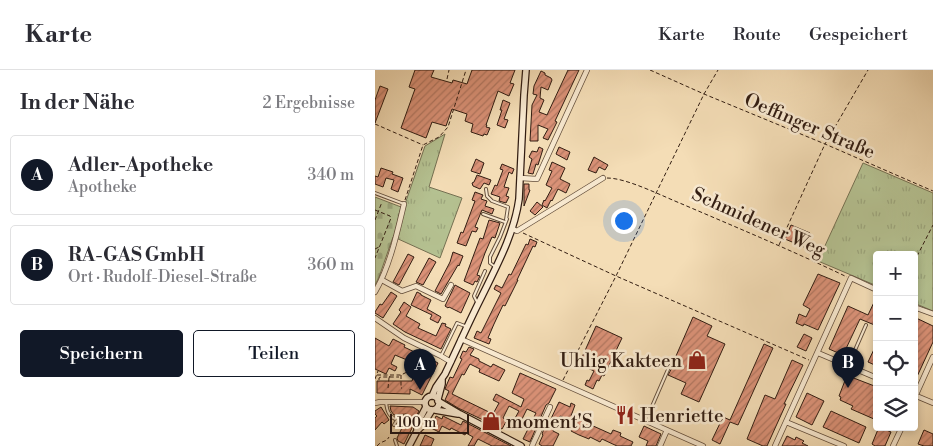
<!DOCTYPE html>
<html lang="de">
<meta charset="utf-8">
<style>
:root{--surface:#fff;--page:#f2f2f3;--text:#2b2b33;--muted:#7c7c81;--line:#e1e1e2;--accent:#111827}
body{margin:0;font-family:"Libre Bodoni",serif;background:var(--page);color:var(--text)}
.controls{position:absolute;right:15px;bottom:15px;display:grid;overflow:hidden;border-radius:5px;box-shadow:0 2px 8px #0003}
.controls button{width:45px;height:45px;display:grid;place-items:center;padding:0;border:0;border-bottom:1px solid var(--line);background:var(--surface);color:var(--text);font:25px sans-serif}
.scale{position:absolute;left:15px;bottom:12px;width:79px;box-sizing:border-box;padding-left:5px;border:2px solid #321d12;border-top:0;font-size:14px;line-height:18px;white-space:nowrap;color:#321d12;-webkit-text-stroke:4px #f8e9d0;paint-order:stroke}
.you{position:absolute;left:248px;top:150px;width:18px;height:18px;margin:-12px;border:4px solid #fff;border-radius:50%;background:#1a73e8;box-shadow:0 0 0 8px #1a73e833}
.badge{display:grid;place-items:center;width:32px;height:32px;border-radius:50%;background:var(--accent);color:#fff;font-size:16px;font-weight:700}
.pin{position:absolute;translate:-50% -41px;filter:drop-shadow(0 1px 2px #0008)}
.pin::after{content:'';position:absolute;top:26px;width:18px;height:15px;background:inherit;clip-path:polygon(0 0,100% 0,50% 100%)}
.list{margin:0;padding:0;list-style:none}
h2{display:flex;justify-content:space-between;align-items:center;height:65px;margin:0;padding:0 20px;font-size:21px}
h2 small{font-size:16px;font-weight:400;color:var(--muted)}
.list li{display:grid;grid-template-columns:32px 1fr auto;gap:15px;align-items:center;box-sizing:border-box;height:80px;margin:0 10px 10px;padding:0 10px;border:1px solid var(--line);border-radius:5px}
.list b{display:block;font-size:19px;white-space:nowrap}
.list p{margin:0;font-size:16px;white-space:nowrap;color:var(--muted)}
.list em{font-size:16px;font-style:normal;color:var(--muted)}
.actions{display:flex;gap:10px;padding:15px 20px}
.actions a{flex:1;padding:11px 0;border:1px solid var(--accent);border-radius:5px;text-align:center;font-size:18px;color:var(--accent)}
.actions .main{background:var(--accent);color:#fff}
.icon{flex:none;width:28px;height:28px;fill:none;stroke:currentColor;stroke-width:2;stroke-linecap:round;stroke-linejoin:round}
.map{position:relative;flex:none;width:558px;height:376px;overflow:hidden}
header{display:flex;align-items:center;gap:30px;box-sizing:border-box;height:70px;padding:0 25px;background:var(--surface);border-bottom:1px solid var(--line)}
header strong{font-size:24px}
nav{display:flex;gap:28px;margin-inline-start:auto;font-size:18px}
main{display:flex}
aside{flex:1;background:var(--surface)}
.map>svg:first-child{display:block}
.grass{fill:url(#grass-tufts);stroke:#747052}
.cemetery{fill:url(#cemetery-stones);stroke:#747052}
.building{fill:url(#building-hatch);stroke:#321d12}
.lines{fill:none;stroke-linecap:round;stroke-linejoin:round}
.lane-casing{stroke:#624d3b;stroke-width:4}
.street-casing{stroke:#624d3b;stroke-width:6}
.secondary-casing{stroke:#321d12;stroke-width:8}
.path{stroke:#321d12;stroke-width:1;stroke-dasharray:4 2.5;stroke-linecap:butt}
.lane{stroke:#f8e9d0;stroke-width:2}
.street{stroke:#f8e9d0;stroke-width:4.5}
.secondary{stroke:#f8e9d0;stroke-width:5.5}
.path-bridge{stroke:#321d12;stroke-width:1;stroke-dasharray:4 2.5;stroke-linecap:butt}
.labels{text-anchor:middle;stroke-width:5;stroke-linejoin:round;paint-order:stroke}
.street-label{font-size:19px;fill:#321d12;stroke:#f8e9d0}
.poi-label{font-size:19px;fill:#321d12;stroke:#f8e9d0;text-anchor:start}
</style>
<header>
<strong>Karte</strong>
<nav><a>Karte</a><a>Route</a><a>Gespeichert</a></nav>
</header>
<main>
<aside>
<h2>In der Nähe<small>2 Ergebnisse</small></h2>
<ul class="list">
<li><span class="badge">A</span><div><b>Adler-Apotheke</b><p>Apotheke</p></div><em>340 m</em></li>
<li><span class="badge">B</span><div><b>RA-GAS GmbH</b><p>Ort · Rudolf-Diesel-Straße</p></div><em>360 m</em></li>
</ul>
<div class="actions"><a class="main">Speichern</a><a>Teilen</a></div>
</aside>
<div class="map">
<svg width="558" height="376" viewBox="0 0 558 376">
<defs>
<pattern id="grass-tufts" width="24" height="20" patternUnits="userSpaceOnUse" patternTransform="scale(1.25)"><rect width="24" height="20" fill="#b5c292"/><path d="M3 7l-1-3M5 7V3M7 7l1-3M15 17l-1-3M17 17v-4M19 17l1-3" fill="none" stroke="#9ca67d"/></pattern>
<pattern id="cemetery-stones" width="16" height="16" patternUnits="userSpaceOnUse" patternTransform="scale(1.25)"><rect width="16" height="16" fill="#b5c292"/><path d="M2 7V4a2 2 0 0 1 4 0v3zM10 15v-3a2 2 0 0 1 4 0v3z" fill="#9ca67d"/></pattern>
<pattern id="building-hatch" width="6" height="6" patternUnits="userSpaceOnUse" patternTransform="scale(1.25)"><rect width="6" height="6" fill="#db9278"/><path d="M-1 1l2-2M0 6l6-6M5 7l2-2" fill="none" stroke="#b27761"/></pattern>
</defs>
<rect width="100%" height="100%" fill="#f4ddb6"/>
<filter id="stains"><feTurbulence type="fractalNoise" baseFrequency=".004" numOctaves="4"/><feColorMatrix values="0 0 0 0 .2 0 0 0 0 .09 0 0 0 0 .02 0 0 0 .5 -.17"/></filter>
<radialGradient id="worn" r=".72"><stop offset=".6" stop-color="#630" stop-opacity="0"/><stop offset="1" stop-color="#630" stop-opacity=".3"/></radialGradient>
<path class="grass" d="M70,64l-16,53 33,11 -22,60 -44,-20 9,-34 20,-58z
M488,93l70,30v118l-19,-8v-48h-37v31l-59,-25z"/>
<path class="cemetery" d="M0,127l26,10 -7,30h-1l-14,40 -4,8z"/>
<path class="building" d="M40,0h19l-3,7 21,6 1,-3 14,4 5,-14h43l-5,13 4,1 -5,12 -11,-5 -12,34h1l-1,2 4,1 -3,7 -3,-1 -1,2 -12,-4 2,-8 -8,-3 2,-7 -15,-5 -6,17 -14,-4 -6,16 -25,-10 14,-39 -6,-2z
M193,0h11l-24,51 2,1 -9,18 -5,-2 5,-9 -10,-4v16h-8l2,-36 5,-10 -4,-1 1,-8 7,-15 4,2v2l6,3 1,2 -4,10 -7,-3 -1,11 4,2 -5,12 8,3z
M5,16l8,3 -13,34v-23z
M128,30l7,3 -6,16 4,1 -3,8 -8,-3 5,-15h-2z
M164,77l4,2 -5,16 -2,-1 -3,10 -5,-1 4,-14 -3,-2 3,-6 5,1z
M184,77l11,5 -3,8 -11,-6z
M219,87l14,8 -3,5 -6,-3 -3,6 -8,-3z
M101,89l8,4 -4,11 -9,-3z
M177,92l13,6 -5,11 10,5 -4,9 -8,-4 -6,12 -1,-1 -4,8 -5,-3 2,-5 1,1 7,-13 -6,-3 6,-14 -3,-1z
M127,94l12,5 -2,5 -3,-2 -5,15 5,1 -3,8 3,1 -3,6 -7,-2 1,-4 -9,-3 4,-9 2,1 6,-16 -3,-1z
M6,98l12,4 -1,2 11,4 -5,14 -7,-3 3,-9 -8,-2 -3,9 -8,-3v-8l3,1z
M102,105l14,5 -2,5 -5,-2 -4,6 -7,-3 -1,-3 2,-1z
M149,114h5v6h1l-6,16z
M100,122l8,3 -2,4 6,2 -2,5 9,3 -2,5 -10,-4 -7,17 3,1 -2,4 -4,-1 -6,15 -9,-3 4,-11 2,1 12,-32 -3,-1z
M162,132l6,5 -8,8 -5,-4z
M114,150l11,3 -5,15 -3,-1 -7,16 -8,22 3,1 -3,6 -2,-1 -2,4 -9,-4 16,-43 3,1z
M416,155l19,8 -6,14 -19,-8z
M155,169l7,3 -2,5 -2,-1 -16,34h1l-13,26 -2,-1 -9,19 -6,14 3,1 -2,5 -15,-6 3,-7 4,2 20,-40 -7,-4 2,-4 6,3 7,-14 2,1 15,-31 2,1z
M78,182l10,4 -4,10 -1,-1 -17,29 -6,-3 15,-29z
M33,184l6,3 -15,28 -6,-3z
M54,188l7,4 -13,23 -7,-3z
M443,204l22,9 -22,47 -14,-6 -1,2 -7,-3 3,-9 7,3 4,-8 -7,-4z
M80,215l15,8 -9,20 -12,-6 -1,1 -3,-2z
M16,222l6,4 -14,22 -8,-5v-1l5,-8 2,1z
M42,222l4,2v1l10,5 -4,9 14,8 -3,6 -8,-4 2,-4 -21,-10z
M502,226v30l-17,-7 -17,36 -14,-6 19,-43 20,9z
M29,232l7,5 -5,9 14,8 -2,4 18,8 6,-13 4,1 -1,2 6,3 -10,20 -36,-17 -12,-8 8,-12 -2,-2z
M318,247l19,9 -5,10 18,8 -26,58 -18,-8 5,-11 -18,-8 10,-18 -2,-1z
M539,247l19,9v16l-19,41z
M221,256l26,12 -18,38 -2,-1 -3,6 -2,-1 -4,9 -8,-4 2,-5 2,1 5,-10 -15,-7z
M429,264l8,4 -6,13 -9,-4z
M0,268l14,8 4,-7 12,6 -1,2 17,8 1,-3 6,2 -1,3 11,6 -16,32 -12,-6v5l-33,-1v-12h35l1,-3 5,1 6,-12 -29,-12 -4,9 6,3 -2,4 -6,-3 -3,6 -11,-5z
M502,273v23l-9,-4z
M389,274l9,4 -35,77 -8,-3 -10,22 -8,-4 11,-23 7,3z
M94,277l5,2 -4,6 9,4v2l12,6 2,-3 12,6 -6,11 -20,-9 1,-3 -10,-5 -6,11 -2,-1 -10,20 41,20 6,-11 -6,-3 3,-6 25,13 3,-8 -12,-6 8,-20 36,16 -7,14 -3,2 -16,37 -7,-3 13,-26 -9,-4 -7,14 -6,-3 5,-9 -10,-5 -6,12 4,2 -5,9 -44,-21 -13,-8 4,-9 -4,-2 2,-5 3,-7 3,1 9,-19 -2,-1 3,-7 3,1z
M417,290l11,5 -19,39h2l-19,42h-4l-16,-7 18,-44 10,4z
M476,307l26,10v17l-4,8 4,1 -3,6 -23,-10 2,-3 -13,-6 1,-3 -2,-1 7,-18 2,1z
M432,323l17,8 -12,24 -16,-8z
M184,332l11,5 1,-4 4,2 -4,11 40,18 2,-4 8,3 -1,3 13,6 -2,4h-14l-15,-7 -2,3 -10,-5 -1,2 -10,-4 -8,-4 4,-8 -15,-7 -1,3 -1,-1 -5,13 6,3 -6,12h-11l-3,-2 4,-9 -1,-1 2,-5h2z
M15,336l23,1 6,4 -6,11 -1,6 -8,16 -6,-3 -1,-3 8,-16v-2l3,-1 1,-3 -3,-2 -12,1 -3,-4z
M6,337l8,13 -5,4 -2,-2 -7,8v-12l2,-2 -2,-2v-3z
M456,341l35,16 -7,16 -36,-16z
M61,346l6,3 1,-3 18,9 2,-4 48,25h-19l-14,-7 -4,7h-6l5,-9 -7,-4 -1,2 -14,-7 -1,2 -8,-4 -3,6 -8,-4z
M269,356l17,8 -5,12h-10l2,-5 -9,-4z
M504,357l12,5 -6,14h-10l-3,-2z
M549,360l9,4v12h-9l-6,-2z
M50,365l9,4 -3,7h-11z
M412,366l8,4 1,-3 8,4 -2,2 6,3h-26z"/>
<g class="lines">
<g class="lane-casing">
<path id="lane" d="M111,119l1,7 5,5 16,6 -2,13
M0,123l29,11
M108,144l22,8
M119,196l-4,-3v-6l10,-20 7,-18
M102,232l-3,-6 11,-25
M66,286l16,-33 8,3
M473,296l18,-41
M11,332c1,8 2,13 9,17
M273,351l2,-10 23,-53
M19,355l5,-8h7
M20,370l2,6"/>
</g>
<g class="street-casing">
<path id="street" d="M145,108l17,1 50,-109
M138,159l4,2 86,-53
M7,210l20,11 14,-5 27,13 8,-14
M0,222c15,-26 22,-59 29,-88
M539,237l19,7
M0,248l29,20 37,18 10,6
M86,269l242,107
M443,283l59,25
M539,325l19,8
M539,329l19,-42
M0,333l5,-1h45
M411,352l58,24
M157,376l18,-39
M285,376l7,-16
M400,376l76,-168 26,12
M518,376l9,-19"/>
</g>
<g class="secondary-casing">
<path id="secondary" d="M57,326l4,-9 9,-13c12,-25 23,-50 35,-74 16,-33 34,-65 39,-101l5,-104 2,-25
M50 333a7 7 0 1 1 14 0a7 7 0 1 1-14 0Z
M63,329l4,-15v-5
M63,331l22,13 61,32
M60,340l23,4
M42,361v-7l9,-17
M34,376l8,-15 5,-5 10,-16"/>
</g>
<path class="path" d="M275,0l54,24 121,50 108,47
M72,9l2,-9
M0,54l48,21
M232,108c20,0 55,18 75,26 56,24 111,47 165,73
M30,130l18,-55 16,-8 9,-10 18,-57
M0,140l15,6 1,2 -16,40
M0,150l7,-18
M148,163l93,43 193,84
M404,175l46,-101 43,-74
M0,179l4,-2
M539,192l19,-37
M2,305h24l8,-4 11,-19
M26,305v13h1
M0,309l3,-8
M4,310v-2l2,-1h18
M188,310l53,-104 88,-182 14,-24
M13,318l1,-10
M2,376l3,-3 7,-3 2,-3"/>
<use href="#lane" class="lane"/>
<use href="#street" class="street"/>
<use href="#secondary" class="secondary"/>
<path class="path-bridge" d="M14,308l1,-2"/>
</g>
<defs>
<g id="shop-bare" transform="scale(1.5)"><path d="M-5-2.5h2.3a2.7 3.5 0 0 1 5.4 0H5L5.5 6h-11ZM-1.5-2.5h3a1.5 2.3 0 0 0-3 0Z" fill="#8f2418" stroke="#f8e9d0" stroke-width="2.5" paint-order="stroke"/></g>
<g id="restaurant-bare" transform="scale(1.5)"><path d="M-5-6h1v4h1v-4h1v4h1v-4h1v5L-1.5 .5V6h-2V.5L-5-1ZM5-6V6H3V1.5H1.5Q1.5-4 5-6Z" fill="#8f2418" stroke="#f8e9d0" stroke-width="2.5" paint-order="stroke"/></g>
</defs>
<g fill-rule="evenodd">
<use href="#shop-bare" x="322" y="290"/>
<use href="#restaurant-bare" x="250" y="345"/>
<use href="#shop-bare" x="116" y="351"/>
</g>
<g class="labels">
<g class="street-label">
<text transform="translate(435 55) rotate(23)" y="7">Oeffinger Straße</text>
<text transform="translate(384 151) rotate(24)" y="7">Schmidener Weg</text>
</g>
<g class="poi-label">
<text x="307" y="297" text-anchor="end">Uhlig Kakteen</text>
<text x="265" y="352">Henriette</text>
<text x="131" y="358">moment'S</text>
</g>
</g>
<rect width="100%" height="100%" filter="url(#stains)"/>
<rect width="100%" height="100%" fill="url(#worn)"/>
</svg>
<div class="controls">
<button>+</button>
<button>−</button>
<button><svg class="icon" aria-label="locate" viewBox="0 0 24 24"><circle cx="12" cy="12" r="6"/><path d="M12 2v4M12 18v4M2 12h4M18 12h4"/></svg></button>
<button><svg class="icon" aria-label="layers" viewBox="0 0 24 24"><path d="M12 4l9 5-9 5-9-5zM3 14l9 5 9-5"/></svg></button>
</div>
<div class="scale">100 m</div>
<div class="you"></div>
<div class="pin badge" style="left:45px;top:320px">A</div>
<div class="pin badge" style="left:473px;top:318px">B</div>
</div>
</main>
